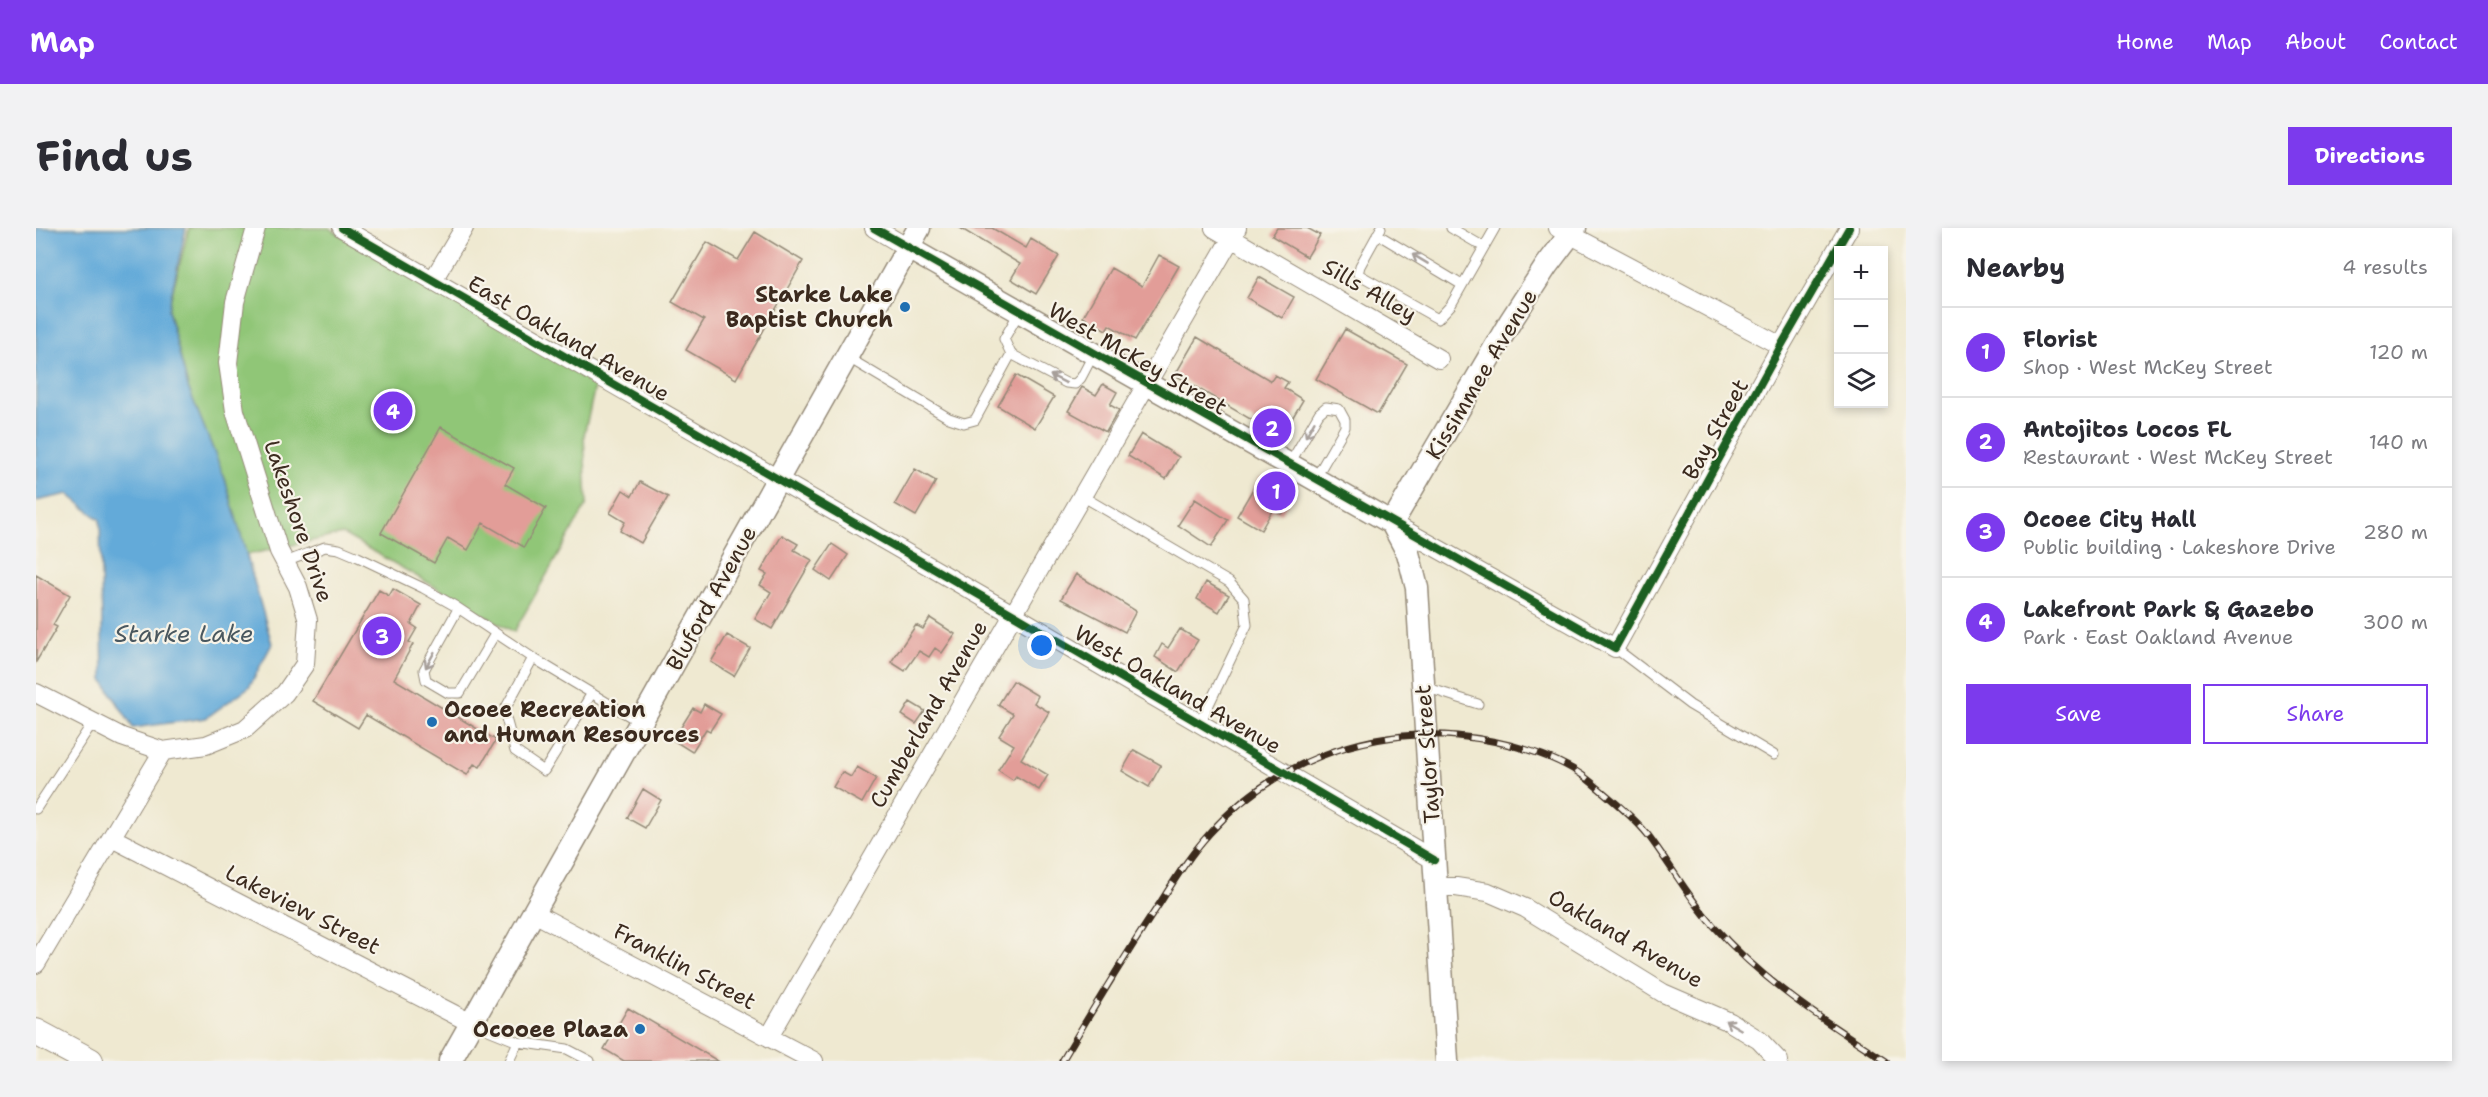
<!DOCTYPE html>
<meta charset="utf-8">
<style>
:root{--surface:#fff;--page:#f2f2f3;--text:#2b2b33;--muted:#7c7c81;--line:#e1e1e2;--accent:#7c3aed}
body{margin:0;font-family:"Shantell Sans",sans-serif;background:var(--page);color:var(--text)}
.controls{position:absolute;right:18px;top:18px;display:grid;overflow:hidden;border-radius:0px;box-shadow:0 3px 9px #0003}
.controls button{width:54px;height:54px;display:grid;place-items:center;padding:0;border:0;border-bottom:2px solid var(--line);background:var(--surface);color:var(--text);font:30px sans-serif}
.you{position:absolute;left:1006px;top:418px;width:21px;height:21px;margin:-15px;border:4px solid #fff;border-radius:50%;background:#1a73e8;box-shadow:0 0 0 9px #1a73e833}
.badge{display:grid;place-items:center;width:39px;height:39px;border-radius:50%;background:var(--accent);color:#fff;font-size:20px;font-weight:700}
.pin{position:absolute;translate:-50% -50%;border:3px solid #fff;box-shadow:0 2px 6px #0006}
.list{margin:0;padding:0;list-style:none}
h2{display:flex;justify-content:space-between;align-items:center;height:78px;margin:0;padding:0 24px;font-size:26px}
h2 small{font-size:20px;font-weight:400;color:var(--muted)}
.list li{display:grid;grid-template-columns:39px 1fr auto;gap:18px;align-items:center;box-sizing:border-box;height:90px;padding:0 24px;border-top:2px solid var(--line)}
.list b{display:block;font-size:22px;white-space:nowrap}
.list p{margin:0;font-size:20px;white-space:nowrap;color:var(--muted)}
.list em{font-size:20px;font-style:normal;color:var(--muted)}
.actions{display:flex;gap:12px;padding:18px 24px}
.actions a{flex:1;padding:14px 0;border:2px solid var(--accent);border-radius:0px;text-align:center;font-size:21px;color:var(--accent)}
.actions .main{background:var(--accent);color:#fff}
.icon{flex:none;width:33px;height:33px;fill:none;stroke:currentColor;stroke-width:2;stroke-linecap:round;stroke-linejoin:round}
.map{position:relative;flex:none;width:1870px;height:833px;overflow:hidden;border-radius:0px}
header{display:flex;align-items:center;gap:36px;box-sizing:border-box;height:84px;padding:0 30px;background:var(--accent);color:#fff}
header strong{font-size:28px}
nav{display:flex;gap:33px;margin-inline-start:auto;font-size:21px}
.intro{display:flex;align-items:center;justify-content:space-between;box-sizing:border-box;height:144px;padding:0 36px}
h1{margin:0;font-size:42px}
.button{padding:15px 27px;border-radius:0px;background:var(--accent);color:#fff;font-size:21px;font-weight:700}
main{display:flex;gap:36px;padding:0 36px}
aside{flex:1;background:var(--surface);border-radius:0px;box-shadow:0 3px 9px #0003}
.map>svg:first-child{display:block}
.green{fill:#90c677;stroke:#66784a;stroke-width:1.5}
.water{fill:#63aad9;stroke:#4f6a7c;stroke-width:1.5}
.building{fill:#e29d98}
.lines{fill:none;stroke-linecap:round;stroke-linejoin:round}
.service-casing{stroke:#958a78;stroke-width:11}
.minor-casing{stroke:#958a78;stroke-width:20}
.tertiary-casing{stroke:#958a78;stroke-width:25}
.secondary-casing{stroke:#958a78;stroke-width:28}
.service{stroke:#fff;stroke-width:9}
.minor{stroke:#fff;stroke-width:18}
.tertiary{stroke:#fff;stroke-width:22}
.secondary{stroke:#fff;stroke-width:26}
.rail-casing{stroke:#3b2a1e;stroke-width:7}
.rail{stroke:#f7f3e8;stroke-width:4.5;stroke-dasharray:14;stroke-linecap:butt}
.cycleway-casing{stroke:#f7f3e8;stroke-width:11}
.cycleway{stroke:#1b5e20;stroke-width:8}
.oneway{stroke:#a79f9a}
.poi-dot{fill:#1f6fb2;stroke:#f7f3e8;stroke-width:2}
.labels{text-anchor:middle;stroke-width:4.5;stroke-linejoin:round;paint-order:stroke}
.street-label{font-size:22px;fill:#3b2a1e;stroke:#f7f3e8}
.poi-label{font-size:22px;font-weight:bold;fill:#3b2a1e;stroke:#f7f3e8;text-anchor:end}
.water-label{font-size:24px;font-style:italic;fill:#49575f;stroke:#f7f3e8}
</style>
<header>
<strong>Map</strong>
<nav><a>Home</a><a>Map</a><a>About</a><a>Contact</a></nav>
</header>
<div class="intro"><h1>Find us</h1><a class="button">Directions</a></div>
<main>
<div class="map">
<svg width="1870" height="833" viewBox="0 0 1870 833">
<rect width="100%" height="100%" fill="#f7f3e8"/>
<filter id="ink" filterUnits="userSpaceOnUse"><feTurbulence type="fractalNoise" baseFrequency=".0167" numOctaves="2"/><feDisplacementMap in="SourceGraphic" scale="12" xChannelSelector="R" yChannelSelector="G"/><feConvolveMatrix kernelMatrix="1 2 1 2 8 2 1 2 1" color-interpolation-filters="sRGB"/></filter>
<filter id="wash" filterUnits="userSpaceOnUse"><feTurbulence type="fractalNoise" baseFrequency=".008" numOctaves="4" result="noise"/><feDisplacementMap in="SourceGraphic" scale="24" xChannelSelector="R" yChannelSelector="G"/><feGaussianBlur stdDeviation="1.35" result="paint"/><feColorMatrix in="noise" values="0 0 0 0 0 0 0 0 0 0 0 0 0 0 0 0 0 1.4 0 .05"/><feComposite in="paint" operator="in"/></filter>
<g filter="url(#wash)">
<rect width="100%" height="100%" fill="#efe9d1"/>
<path class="green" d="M153,0h140l267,154 -12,53 3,69 -73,128 -171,-98 -97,21 -21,-76 -37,-92 -20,-78z"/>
<path class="water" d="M0,0h150l-18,82 20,77 37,92 47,165 -23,43 -43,31 -73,10 -30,-48 -3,-160 -32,-26 -32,7z"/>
<g id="blocks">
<path class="building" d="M924,0h32l34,20 5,-9 28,17 -23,38 -25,-15 9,-15z
M1241,0h30l13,7 -13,22 -35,-21z
M719,4l48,29 -67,118 -50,-29 18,-30 -32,-18 35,-60 31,18z
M1123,27l20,11 -44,74 -26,-15 -3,5 -23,-13 28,-49 31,18z
M1223,49l35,20 -12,21 -35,-20z
M1309,101l62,35 -29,50 -62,-35z
M1161,109l74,44 4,-6 13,7 -4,6 19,12 -22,37 -106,-62z
M980,147l38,22 -19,31 -37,-22z
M1067,156l14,8 -7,13 9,5 -13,22 -38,-21 14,-24 14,8z
M405,199l73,41 -9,16 41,24 -22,39 -41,-24 -15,27 -20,-12 -14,25 -53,-30z
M1105,206l38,23 -13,22 -38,-23z
M879,241l21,12 -20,35 -21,-12z
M1224,249l32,18 -11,19 -8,-5 -12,21 -24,-14z
M604,254l28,15 -27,46 -21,-12 5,-9 -15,-9 13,-23 9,6z
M1159,271l33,21 -17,27 -33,-22z
M746,307l16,9 -4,6 18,10 -40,69 -17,-10 16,-27 -11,-7 7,-11 -6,-3z
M796,316l16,11 -17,26 -16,-11z
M1040,346l60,37 -11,21 -64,-33z
M0,347l34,20 -17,30 4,2 -21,35z
M1170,354l23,13 -10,17 -22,-13z
M357,361l28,16 -10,19 6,4 -8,14 4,2 -19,35 102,61 -16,27 -6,-3 -7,11 -101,-60 -8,13 -45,-27 66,-111 10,6z
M894,390l25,16 -13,19 -7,-5 -6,9 -10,-6 -14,20 -14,-9 25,-37 7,4z
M1144,401l18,11 -20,32 -23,-15 7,-13 6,4z
M691,407l23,13 -16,28 -23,-14z
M977,453l25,15 -4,7 15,9 -28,47 27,16 -9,15 -23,-14 -3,4 -15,-10 16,-25 -15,-9 14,-22 -15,-9z
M874,474l15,9 -9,13 -14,-9z
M668,476l17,10 -11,17 -4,-2 -14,23 -19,-12 20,-32 7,4z
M1098,522l27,15 -12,22 -27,-16z
M821,539l19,11 -14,25 -29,-16 9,-15 9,5z
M607,561l18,11 -16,28 -18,-10z
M592,780l90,53h-94l-20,-12z"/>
</g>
</g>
<g filter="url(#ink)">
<use href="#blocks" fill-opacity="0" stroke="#958a78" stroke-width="1.5"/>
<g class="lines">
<g class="service-casing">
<path id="service" d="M1345,0l-21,38 -2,8 80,45 13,-14 44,-77
M1415,0l33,19
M1341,6l85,51
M984,83l-16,28 7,15 55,29 9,1 6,-6 12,-23
M811,129l102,61 15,5 11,-3 36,-66
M1253,237l30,-52 7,-6 13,2 6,11v7l-30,52
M1046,268l147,86 15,17 3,26 -47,98
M249,334l40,-15 14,2 19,8 65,31 32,18 78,52 108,65
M422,381l-34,61 2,10 22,13h12l35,-59
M1579,420l75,57 84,50
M497,430l-29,53 11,40 29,20 48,-78
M1389,459l53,17
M0,581l57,-87
M435,795l47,19 49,7 23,12
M473,833l9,-19"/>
</g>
<g class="minor-casing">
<path id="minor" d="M306,0l672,387 420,245
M838,0l34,20
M1178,0l225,131
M1522,0l223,118
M397,52l31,-52
M1356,295l223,125 166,-302 68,-118
M0,465l86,44 41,14 43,-6 39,-16 40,-36 20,-29 3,-44 -10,-33 -19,-36 -44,-140 -7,-48 7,-61 21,-74
M76,610l359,185
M1400,659h20l32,5 37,16 138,85 67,29 29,18 20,21
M498,685l280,148
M0,736l127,-213
M733,809l468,-809"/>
</g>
<g class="tertiary-casing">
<path id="tertiary" d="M872,20l484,275
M1356,295l16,30 9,35 30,473
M1356,295l118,-201 37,-57 28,-37
M414,833l469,-833"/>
</g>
<g class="secondary-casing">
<path id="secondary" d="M0,804l54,29"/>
</g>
<use href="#service" class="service"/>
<use href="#minor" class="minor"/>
<use href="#tertiary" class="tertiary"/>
<use href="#secondary" class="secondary"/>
<g class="rail-casing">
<path id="rail" d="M1026,833c31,-52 62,-104 96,-155 16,-25 31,-50 51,-72 61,-70 156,-106 248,-98 42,4 102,18 134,46 19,16 42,34 57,53 22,29 40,62 65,90 49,56 111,96 173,136"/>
</g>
<use href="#rail" class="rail"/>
<g class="cycleway-casing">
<path id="cycleway" d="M306,0l672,387 420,245
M838,0l741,420 166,-302 68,-118"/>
</g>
<use href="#cycleway" class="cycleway"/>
</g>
<defs><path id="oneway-shaft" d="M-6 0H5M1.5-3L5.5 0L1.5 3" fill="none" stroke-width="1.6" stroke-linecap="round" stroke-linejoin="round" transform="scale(1.5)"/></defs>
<g class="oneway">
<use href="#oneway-shaft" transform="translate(1384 31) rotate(-149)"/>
<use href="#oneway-shaft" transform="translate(1022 151) rotate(-153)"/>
<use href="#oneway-shaft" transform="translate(1274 201) rotate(120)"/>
<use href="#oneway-shaft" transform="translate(394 432) rotate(119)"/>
<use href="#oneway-shaft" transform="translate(1697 797) rotate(-150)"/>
</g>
</g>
<g class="poi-dot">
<circle cx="869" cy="79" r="6"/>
<circle cx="396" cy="494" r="6"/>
<circle cx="604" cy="801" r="6"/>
</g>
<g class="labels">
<g class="street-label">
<text transform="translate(1334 62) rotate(30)" y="8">Sills Alley</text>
<text transform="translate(533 110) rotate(30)" y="8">East Oakland Avenue</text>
<text transform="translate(1102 130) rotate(30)" y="8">West McKey Street</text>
<text transform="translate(1445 146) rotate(-59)" y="8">Kissimmee Avenue</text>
<text transform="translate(1679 201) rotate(-61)" y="8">Bay Street</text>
<text transform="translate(263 293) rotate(71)" y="8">Lakeshore Drive</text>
<text transform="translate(675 370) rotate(-61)" y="8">Bluford Avenue</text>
<text transform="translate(1142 461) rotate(30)" y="8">West Oakland Avenue</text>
<text transform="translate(892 486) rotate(-60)" y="8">Cumberland Avenue</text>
<text transform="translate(1391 526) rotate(-94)" y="8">Taylor Street</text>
<text transform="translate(267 681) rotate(27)" y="8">Lakeview Street</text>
<text transform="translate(1590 710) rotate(30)" y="8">Oakland Avenue</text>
<text transform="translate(649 738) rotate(28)" y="8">Franklin Street</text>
</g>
<g class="poi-label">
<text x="857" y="74">Starke Lake<tspan x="857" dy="25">Baptist Church</tspan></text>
<text x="408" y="489" text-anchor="start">Ocoee Recreation<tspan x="408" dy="25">and Human Resources</tspan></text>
<text x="592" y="809">Ocooee Plaza</text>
</g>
<g class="water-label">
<text x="148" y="414">Starke Lake</text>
</g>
</g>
</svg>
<div class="controls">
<button>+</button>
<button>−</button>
<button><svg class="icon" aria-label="layers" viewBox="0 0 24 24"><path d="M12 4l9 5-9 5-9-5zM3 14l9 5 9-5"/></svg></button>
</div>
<div class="you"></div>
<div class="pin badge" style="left:1240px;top:263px">1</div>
<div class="pin badge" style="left:1236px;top:200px">2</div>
<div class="pin badge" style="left:346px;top:408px">3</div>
<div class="pin badge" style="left:357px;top:183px">4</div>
</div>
<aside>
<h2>Nearby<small>4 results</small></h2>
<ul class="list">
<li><span class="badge">1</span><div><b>Florist</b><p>Shop · West McKey Street</p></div><em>120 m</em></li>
<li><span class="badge">2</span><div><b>Antojitos Locos FL</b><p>Restaurant · West McKey Street</p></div><em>140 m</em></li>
<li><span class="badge">3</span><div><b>Ocoee City Hall</b><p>Public building · Lakeshore Drive</p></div><em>280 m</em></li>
<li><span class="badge">4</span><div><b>Lakefront Park &amp; Gazebo</b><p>Park · East Oakland Avenue</p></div><em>300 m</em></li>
</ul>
<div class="actions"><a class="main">Save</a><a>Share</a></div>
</aside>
</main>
